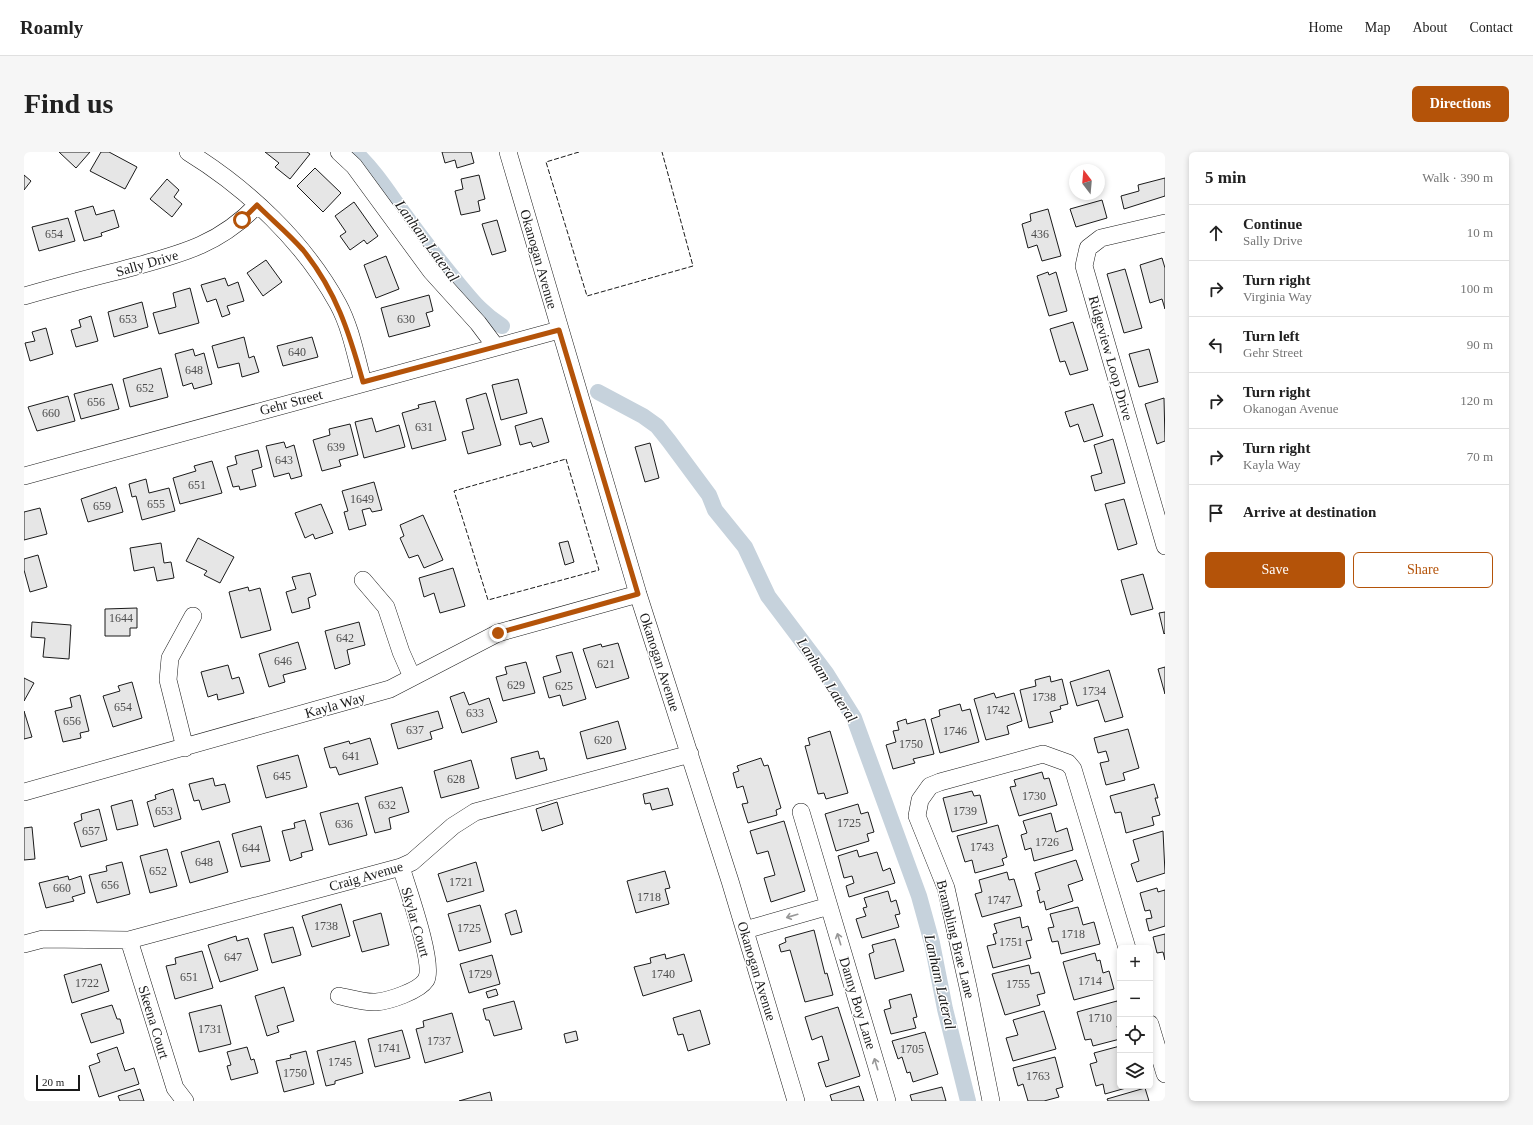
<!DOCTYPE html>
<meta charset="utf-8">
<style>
:root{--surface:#fff;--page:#f6f6f6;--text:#222;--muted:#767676;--line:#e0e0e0;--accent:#b45309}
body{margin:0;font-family:Georgia,serif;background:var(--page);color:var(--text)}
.controls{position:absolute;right:12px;bottom:12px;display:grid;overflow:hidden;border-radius:6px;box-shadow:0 2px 6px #0003}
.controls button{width:36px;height:36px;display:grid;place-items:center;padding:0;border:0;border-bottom:1px solid var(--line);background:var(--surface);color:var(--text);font:20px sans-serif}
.compass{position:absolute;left:1045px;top:12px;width:36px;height:36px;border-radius:50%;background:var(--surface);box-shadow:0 2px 6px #0003;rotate:344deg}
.scale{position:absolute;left:12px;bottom:10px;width:44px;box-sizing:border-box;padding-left:4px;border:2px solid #1a1a1a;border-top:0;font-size:11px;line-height:14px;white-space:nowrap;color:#1a1a1a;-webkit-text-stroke:3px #fff;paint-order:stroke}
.stop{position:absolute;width:12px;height:12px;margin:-9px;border:3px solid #b45309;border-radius:50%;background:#fff}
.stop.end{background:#b45309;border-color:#fff;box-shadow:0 1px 4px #0008}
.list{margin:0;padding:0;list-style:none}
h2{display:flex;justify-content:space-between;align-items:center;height:52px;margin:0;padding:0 16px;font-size:17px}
h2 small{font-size:13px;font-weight:400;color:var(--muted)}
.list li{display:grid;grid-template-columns:26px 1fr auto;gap:12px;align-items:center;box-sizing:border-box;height:56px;padding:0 16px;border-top:1px solid var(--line)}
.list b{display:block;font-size:15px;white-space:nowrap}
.list p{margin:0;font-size:13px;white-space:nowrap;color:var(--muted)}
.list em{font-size:13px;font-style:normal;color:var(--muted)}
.actions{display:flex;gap:8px;padding:12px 16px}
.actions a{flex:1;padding:9px 0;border:1px solid var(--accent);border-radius:6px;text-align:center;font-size:14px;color:var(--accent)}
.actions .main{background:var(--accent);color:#fff}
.icon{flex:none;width:22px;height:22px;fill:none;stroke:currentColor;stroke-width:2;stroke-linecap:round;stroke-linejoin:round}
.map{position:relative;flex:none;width:1141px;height:949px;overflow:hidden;border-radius:6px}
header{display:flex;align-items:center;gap:24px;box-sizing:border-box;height:56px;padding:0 20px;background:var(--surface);border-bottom:1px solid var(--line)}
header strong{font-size:19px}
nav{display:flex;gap:22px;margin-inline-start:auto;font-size:14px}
.intro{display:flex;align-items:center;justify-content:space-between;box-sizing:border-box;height:96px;padding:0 24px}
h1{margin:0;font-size:28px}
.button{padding:10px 18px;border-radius:6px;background:var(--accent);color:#fff;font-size:14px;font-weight:700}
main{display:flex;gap:24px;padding:0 24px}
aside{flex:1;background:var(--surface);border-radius:6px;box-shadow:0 2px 6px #0003}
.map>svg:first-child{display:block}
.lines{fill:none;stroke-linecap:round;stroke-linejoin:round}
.canal{stroke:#c6d2dc;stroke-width:16}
.building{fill:#e6e6e6;stroke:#1a1a1a}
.minor-casing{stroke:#1a1a1a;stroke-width:18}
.minor{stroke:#fff;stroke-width:17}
.fence{stroke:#1a1a1a;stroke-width:1;stroke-dasharray:5 2;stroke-linecap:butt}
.oneway{stroke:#989898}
.route{stroke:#b45309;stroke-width:5}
.labels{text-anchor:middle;stroke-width:3;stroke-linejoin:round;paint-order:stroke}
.number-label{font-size:12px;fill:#4d4d4d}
.street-label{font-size:14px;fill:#1a1a1a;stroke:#fff}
.water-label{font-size:15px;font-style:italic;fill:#1a1a1a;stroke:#fff}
</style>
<header>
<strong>Roamly</strong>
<nav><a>Home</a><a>Map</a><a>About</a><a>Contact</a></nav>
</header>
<div class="intro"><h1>Find us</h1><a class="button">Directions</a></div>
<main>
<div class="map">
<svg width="1141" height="949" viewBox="0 0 1141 949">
<rect width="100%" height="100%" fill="#fff"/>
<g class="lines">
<path class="canal" d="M331,0c20,19 33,40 49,62 18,25 37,49 56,72 14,17 24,29 42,40
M574,240l45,24 14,10 12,15 40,54 6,15 30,37 23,49 58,77 28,45 65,178 13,47 13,66 23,92"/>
</g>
<path class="building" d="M35,0h31l-14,16z
M77,0h8l28,15 -12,22 -35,-18z
M241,0h42l3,2 -20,25 -15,-12 4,-4z
M418,0h29l3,11 -17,5 -2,-8 -10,3z
M291,16l26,25 -18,19 -26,-26z
M0,23l7,6 -7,9z
M455,23l6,24 -7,2 2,10 -19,4 -6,-24 8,-2 -2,-10z
M1141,26v18l-41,13 -3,-13 18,-5 -1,-6z
M143,27l12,11 -5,7 8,7 -10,13 -22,-18z
M1078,48l5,18 -31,9 -6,-18z
M330,50l24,34 -11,8 -3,-4 -14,10 -10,-14 6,-4 -11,-16z
M69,54l3,9 18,-5 5,17 -18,6 1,3 -18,5 -9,-30z
M1024,57l13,47 -19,5 -5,-16 -9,3 -6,-24 9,-3 -1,-7z
M44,66l7,23 -36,10 -7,-24z
M473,68l9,31 -14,4 -10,-31z
M362,104l13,33 -23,9 -12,-33z
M1138,106l3,10v41l-3,-10 -12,4 -10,-38z
M242,108l16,22 -19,14 -16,-23z
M1101,117l17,59 -18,5 -17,-59z
M1024,120l1,3 7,-3 11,39 -18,5 -12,-40z
M201,126l3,8 10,-4 6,19 -17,5 3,8 -8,3 -6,-18 -9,3 -6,-17z
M166,136l9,35 -40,11 -6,-21 23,-6 -3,-14z
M405,143l4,16 -7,2 4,13 -41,11 -8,-29z
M118,150l6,25 -34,10 -6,-25z
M67,164l7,25 -22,6 -5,-17 10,-3 -2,-7z
M1049,170l15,48 -18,5 -5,-14 -5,1 -10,-33z
M22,176l7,26 -23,7 -5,-18 10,-2 -3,-9z
M220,185l5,21 5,-2 5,16 -17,5 -3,-14 -21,5 -6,-22z
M288,185l6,20 -35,9 -6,-20z
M169,197l2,7 9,-3 8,31 -18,5 -2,-6 -9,3 -8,-32z
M1125,197l9,33 -19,5 -10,-33z
M137,216l7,29 -38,10 -7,-28z
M494,227l9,34 -26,7 -9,-35z
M88,232l7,25 -38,10 -7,-25z
M462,241l15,52 -33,9 -6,-22 12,-3 -8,-30z
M44,244l7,25 -38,10 -9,-24z
M1140,246l1,43 -8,3 -12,-40z
M411,249l11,39 -34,9 -10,-36 17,-5 -1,-3z
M1069,252l10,32 -19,6 -6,-18 -8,3 -5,-15z
M348,266l4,14 23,-7 6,22 -41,11 -9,-36z
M518,266l7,24 -16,5 -2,-5 -11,3 -5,-19z
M326,272l8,31 -19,5 2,6 -19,5 -9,-31 17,-5 -1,-6z
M1089,287l12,44 -30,8 -4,-15 11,-3 -8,-28z
M260,290l2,6 8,-3 8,31 -11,3 -2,-6 -15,4 -8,-31z
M626,291l9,35 -14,4 -10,-35z
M234,298l4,17 -10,3 4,16 -16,4 -1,-4 -6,1 -6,-20 10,-3 -2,-8z
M188,309l10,32 -42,11 -7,-26 23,-7 -2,-5z
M122,327l3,14 20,-5 6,23 -33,9 -6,-24 -4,1 -3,-13z
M350,330l8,28 -10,2 -2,-4 -8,2 4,15 -17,5 -5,-18 4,-1 -6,-20z
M92,335l7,25 -35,10 -7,-23z
M1100,347l13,45 -19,6 -13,-46z
M297,352l12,29 -18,6 -2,-5 -8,4 -10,-25z
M16,356l7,26 -23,6v-28z
M399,363l20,45 -19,8 -6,-13 -9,3 -9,-20 4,-2 -4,-11z
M174,386l36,19 -14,26 -16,-8 3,-4 -21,-10z
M544,389l6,21 -9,3 -6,-22z
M137,391l3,20 7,-1 3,16 -17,3 -3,-14 -20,4 -4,-23z
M14,403l9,32 -17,5 -6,-22v-11z
M429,416l12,38 -25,7 -6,-20 -10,4 -5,-19z
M286,421l6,22 -8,3 2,10 -18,5 -6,-21 10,-3 -4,-12z
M1119,422l10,35 -22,6 -10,-35z
M224,435l1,4 11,-3 11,42 -30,8 -12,-46z
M113,456v20h-7v8h-25v-27z
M1141,460v21l-1,1 -5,-21z
M8,470l39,3 -2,34 -26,-2 2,-19 -14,-1z
M335,470l6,23 -18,5 3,14 -15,5 -10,-38z
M274,490l8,27 -23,6 2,7 -16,5 -10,-33z
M594,491l11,35 -33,10 -13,-39 18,-5 1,3z
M548,500l14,47 -23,7 -3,-11 -11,3 -6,-21 18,-5 -5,-16z
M502,510l9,31 -32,8 -7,-24 11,-3 -2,-7z
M204,513l4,14 7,-2 5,16 -26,7 -1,-6 -9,3 -7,-25z
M1141,515v27l-7,-25z
M1085,518l14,47 -18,5 -7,-22 -21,6 -7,-24z
M1026,524l1,6 11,-3 6,25 -8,2 1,3 -11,3 3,10 -24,6 -9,-38 16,-4 -1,-6z
M0,526l10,5 -10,18z
M108,530l10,36 -29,9 -10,-31 17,-5 -2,-5z
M440,540l5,13 20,-7 8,24 -35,11 -12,-36z
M970,541l2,5 18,-5 8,28 -15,5 2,8 -23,6 -12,-41z
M56,543l9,36 -9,2 1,5 -18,4 -8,-31 17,-4 -2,-9z
M936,552l2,7 8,-2 9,33 -39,11 -9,-34 9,-3 -1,-6z
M0,559l8,26 -8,2z
M414,559l5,17 -13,4 2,7 -34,10 -7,-25z
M882,567l1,5 18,-5 9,35 -21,5 2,4 -22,6 -7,-24 10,-3 -3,-11 6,-1 -2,-8z
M594,569l8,28 -39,10 -7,-27z
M1104,577l11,39 -16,5 2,7 -19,5 -6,-22 9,-2 -3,-10 -8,2 -4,-15z
M806,579l18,62 -22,6 -2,-6 -6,1 -13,-48 5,-1 -2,-7z
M346,586l8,26 -39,11 -3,-8 -6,1 -6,-20 25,-7 1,3z
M514,599l2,8 4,-1 3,12 -31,9 -5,-21z
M274,603l9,32 -41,11 -9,-32z
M737,606l3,8 4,-1 13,43 -5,2 1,5 -29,8 -6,-19 6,-1 -5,-17 -6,2 -4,-15 6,-2 -2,-5z
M447,608l8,28 -38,10 -7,-27z
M1018,620l2,7 5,-1 8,27 -38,11 -9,-29 6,-1 -2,-6z
M189,626l2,8 10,-2 5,18 -28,8 -3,-10 -5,1 -5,-17z
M1130,632l4,14h-3l5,17 -8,2 2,8 -28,8 -5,-21 -6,1 -5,-17z
M378,635l7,25 -20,6 2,11 -16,4 -10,-36z
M644,636l5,17 -21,5 -2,-7 -5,1 -2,-10z
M149,637l8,30 -27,8 -7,-25 9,-3 -1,-4z
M948,639l2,5 6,-1 7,28 -35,9 -9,-34z
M108,648l6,25 -21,5 -6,-24z
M533,650l6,22 -21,7 -6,-22z
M334,651l9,32 -38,10 -9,-32z
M834,652l3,10 7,-2 6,20 -7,2 2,7 -33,10 -11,-37z
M75,657l8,31 -26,7 -7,-24 8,-3 -1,-6z
M1027,661l5,19 11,-4 6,22 -39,11 -3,-13 -6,2 -4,-15 6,-2 -4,-12z
M281,668l8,30 -12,3 1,4 -12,4 -8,-30 13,-3 -1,-5z
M760,669l21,70 -34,11 -7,-24 11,-3 -7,-24 -11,3 -7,-23z
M974,673l9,32 -5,2 2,6 -29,8 -3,-13 -7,2 -8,-26z
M237,674l9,35 -29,6 -9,-33z
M8,675l3,32 -11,1v-32z
M1139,679l2,42 -28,9 -6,-18 8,-3 -6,-21z
M195,689l9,31 -38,11 -9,-31z
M143,697l10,37 -27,7 -10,-37z
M833,698l2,7 18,-5 6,19 7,-3 5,15 -46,14 -3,-11 8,-3 -2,-7 -8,2 -6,-22z
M1052,708l7,20 -15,5 5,16 -27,9 -2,-9 -4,2 -3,-12 3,-1 -5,-17z
M98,710l8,32 -33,9 -8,-28 18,-4 -1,-5z
M452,710l8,29 -37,11 -9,-28z
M641,719l5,17 -5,1 4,15 -33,9 -9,-32z
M983,720l2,8 5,-1 8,27 -40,11 -7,-23 7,-2 -3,-12z
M44,724l1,4 12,-4 4,17 -13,4 2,4 -28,7 -7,-25z
M1133,736l1,4 7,-2v36l-16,5 -3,-12 6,-1 -2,-8 -5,1 -5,-18z
M864,739l3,11 5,-2 4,14 -5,1 4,12 -37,11 -6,-19 10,-3 -3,-8 4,-1 -3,-9z
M317,752l9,32 -38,11 -10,-31z
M456,753l11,37 -32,9 -11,-37z
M1054,755l5,18 11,-3 6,22 -39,10 -3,-13 -6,1 -4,-14 6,-1 -4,-13z
M492,758l6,22 -11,3 -6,-21z
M357,761l8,32 -27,7 -9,-31z
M996,765l2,11 6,-2 4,14 -6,1 5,17 -38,10 -6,-22 9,-2 -3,-10 4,-1 -3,-9z
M269,775l8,28 -29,8 -8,-29z
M790,778l11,44 2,-1 6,22 -28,7 -15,-52 -9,2 -2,-7 7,-3 -1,-4z
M1141,782v26l-2,-8 -6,1 -4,-16z
M212,784l1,5 11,-3 10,32 -38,12 -12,-37z
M871,787l9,32 -29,8 -6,-25 5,-2 -2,-7z
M178,799l11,37 -38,11 -9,-33 10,-2 -1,-6z
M1071,801l2,8 3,-1 3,13 6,-2 5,18 -40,11 -11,-38z
M641,802l1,5 18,-5 8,27 -49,15 -9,-29 17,-4 -1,-5z
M468,803l8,29 -31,9 -9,-29z
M77,812l8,27 -37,12 -8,-28z
M1005,813l2,9 8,-2 6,21 -8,2 3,10 -35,10 -13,-41z
M260,835l10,34 -17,5 2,6 -12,4 -12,-40z
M472,837l2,6 -10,3 -2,-6z
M887,842l6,23 -4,1 3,10 -25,6 -7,-24 7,-2 -2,-8z
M490,849l8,28 -28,7 -5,-16h-3l-3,-11z
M1093,849l3,10v14l-3,1 3,13 -27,7 -2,-7 -6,1 -8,-28z
M88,853l5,14h3l4,14 -33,10 -10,-29z
M197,853l10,39 -32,8 -10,-39z
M814,855l22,69 -34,11 -8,-24 11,-3 -7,-24 -10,4 -7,-23z
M676,858l10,34 -22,7 -5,-17 -5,1 -5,-17z
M1020,859l12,38 -43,12 -7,-23 12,-3 -5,-15z
M428,861l11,39 -38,11 -9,-34 8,-2 -1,-6z
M378,878l8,28 -35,9 -7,-28z
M552,879l2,9 -12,3 -2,-9z
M901,880l13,42 -25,8 -3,-10 -3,1 -5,-16 -4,2 -6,-18z
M331,889l8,32 -28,8v3l-9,2 -9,-35z
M1096,894v40h13l-28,8 -2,-10 -7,2 -6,-22 7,-2 -3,-9z
M93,895l8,24 9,-3 5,16 -40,13 -10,-31 11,-4 -3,-8z
M223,895l4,13 3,-1 4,14 -27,7 -4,-14 4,-1 -4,-13z
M282,899l8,33 -30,8 -8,-31 15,-3 -1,-3z
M1031,905l8,30 -7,2 3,8 -15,4h-16l-5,-17 -5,2 -5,-18z
M835,934l5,15h-32l-2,-6z
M918,935l4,14h-34l-2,-6z
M1121,936l4,13h-41l-1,-2z
M116,937l4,12h-24l-2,-5z
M466,940l2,9h-33z"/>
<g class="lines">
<g class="minor-casing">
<path id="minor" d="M164,0c60,37 116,90 150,152 13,24 18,53 25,78
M315,0l15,14 77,105 47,52 18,24
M484,0l130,442 92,287 66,220
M1141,71l-64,15 -13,10 -4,18 81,280
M0,144c32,-9 65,-18 98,-26 54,-15 95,-23 135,-65
M0,324l535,-146
M339,428l23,27 15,45 11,25
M161,596l-17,-68 2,-22 23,-42
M0,640l366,-103 108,-56 140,-39
M777,660l86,289
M721,778l84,-24
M105,788l46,148 10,13
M0,792l19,-5 86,1 272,-73 11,-5 41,-36 22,-14 215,-58
M315,844c11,2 26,7 37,6 13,-1 43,-11 50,-22 9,-15 -19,-93 -25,-113
M1126,872l15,50
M967,949l-23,-114 -22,-99 -29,-72 3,-16 10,-14 10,-4 103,-28 25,9 5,6 54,179"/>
</g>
<use href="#minor" class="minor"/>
<path class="fence" d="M555,0l-33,10 41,134 106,-30 -31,-114
M542,307l33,111 -111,30 -34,-109z"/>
</g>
<defs><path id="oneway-shaft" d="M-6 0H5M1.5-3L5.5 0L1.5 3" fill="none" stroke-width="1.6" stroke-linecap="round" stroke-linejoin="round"/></defs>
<g class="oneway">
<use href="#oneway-shaft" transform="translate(768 764) rotate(164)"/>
<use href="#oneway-shaft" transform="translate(815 787) rotate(-107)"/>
<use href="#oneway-shaft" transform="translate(852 912) rotate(-107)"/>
</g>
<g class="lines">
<path class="route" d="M218,68l15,-15c15,15 32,29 46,45 33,41 46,82 60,132l196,-52 79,264 -140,39"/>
</g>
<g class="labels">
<g class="number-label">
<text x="30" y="86">654</text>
<text x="1016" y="86">436</text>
<text x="104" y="171">653</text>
<text x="382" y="171">630</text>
<text x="273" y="204">640</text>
<text x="170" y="222">648</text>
<text x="121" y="240">652</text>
<text x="72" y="254">656</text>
<text x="27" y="265">660</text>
<text x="400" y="279">631</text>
<text x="312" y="299">639</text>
<text x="260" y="312">643</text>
<text x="173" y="337">651</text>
<text x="338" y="351">1649</text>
<text x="132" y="356">655</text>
<text x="78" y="358">659</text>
<text x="97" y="470">1644</text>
<text x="321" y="490">642</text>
<text x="259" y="513">646</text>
<text x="582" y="516">621</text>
<text x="492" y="537">629</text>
<text x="540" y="538">625</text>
<text x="1070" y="543">1734</text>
<text x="1020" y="549">1738</text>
<text x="99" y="559">654</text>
<text x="974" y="562">1742</text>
<text x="451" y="565">633</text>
<text x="48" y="573">656</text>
<text x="391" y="582">637</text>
<text x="931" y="583">1746</text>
<text x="579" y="592">620</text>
<text x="887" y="596">1750</text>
<text x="327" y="608">641</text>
<text x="258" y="628">645</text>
<text x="432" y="631">628</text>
<text x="1010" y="648">1730</text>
<text x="363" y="657">632</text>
<text x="140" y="663">653</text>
<text x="941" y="663">1739</text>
<text x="825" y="675">1725</text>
<text x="320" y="676">636</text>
<text x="67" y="683">657</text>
<text x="1023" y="694">1726</text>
<text x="958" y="699">1743</text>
<text x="227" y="700">644</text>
<text x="180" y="714">648</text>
<text x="134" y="723">652</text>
<text x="437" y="734">1721</text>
<text x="86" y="737">656</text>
<text x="38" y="740">660</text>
<text x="625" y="749">1718</text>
<text x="975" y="752">1747</text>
<text x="302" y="778">1738</text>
<text x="445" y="780">1725</text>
<text x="1049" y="786">1718</text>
<text x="987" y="794">1751</text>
<text x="209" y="809">647</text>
<text x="456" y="826">1729</text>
<text x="639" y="826">1740</text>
<text x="165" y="829">651</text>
<text x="1066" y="833">1714</text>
<text x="63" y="835">1722</text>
<text x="994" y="836">1755</text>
<text x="1076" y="870">1710</text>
<text x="186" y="881">1731</text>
<text x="415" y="893">1737</text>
<text x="365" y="900">1741</text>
<text x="888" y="901">1705</text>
<text x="316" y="914">1745</text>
<text x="271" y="925">1750</text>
<text x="1014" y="928">1763</text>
</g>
<g class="street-label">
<text transform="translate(515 107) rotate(74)" y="5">Okanogan Avenue</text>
<text transform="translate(123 111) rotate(-16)" y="5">Sally Drive</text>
<text transform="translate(1087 206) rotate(74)" y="5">Ridgeview Loop Drive</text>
<text transform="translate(267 250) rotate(-15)" y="5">Gehr Street</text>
<text transform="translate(636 510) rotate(72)" y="5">Okanogan Avenue</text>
<text transform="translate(311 553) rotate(-16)" y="5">Kayla Way</text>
<text transform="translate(342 724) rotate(-16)" y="5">Craig Avenue</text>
<text transform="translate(392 770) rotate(74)" y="5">Skylar Court</text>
<text transform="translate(932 787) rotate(76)" y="5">Brambling Brae Lane</text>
<text transform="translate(733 819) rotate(73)" y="5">Okanogan Avenue</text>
<text transform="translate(834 851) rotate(73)" y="5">Danny Boy Lane</text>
<text transform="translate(130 870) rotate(73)" y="5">Skeena Court</text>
</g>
<g class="water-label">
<text transform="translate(403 89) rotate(54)" y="5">Lanham Lateral</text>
<text transform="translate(803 528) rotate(57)" y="5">Lanham Lateral</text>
<text transform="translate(916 830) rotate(77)" y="5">Lanham Lateral</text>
</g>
</g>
</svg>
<div class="controls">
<button>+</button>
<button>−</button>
<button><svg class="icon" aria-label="locate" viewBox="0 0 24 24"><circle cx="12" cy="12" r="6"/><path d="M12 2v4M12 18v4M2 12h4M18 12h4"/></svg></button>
<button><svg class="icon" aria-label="layers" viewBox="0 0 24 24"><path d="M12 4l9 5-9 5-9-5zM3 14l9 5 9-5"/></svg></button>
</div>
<svg class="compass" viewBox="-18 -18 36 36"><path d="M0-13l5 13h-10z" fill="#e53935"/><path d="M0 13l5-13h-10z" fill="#767676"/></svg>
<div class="scale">20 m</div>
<div class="stop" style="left:218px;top:68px"></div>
<div class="stop end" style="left:474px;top:481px"></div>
</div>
<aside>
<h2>5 min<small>Walk · 390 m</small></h2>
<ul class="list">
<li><svg class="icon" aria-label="ahead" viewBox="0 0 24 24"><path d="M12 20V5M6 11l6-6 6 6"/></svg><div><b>Continue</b><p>Sally Drive</p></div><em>10 m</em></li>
<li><svg class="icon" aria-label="right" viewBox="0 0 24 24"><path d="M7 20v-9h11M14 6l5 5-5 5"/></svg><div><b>Turn right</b><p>Virginia Way</p></div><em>100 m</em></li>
<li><svg class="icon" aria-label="left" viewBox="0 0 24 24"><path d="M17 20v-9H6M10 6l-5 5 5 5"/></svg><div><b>Turn left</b><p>Gehr Street</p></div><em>90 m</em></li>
<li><svg class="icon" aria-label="right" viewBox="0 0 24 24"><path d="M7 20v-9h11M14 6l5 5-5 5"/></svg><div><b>Turn right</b><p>Okanogan Avenue</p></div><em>120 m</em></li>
<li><svg class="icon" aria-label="right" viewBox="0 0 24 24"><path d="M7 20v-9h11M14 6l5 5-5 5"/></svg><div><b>Turn right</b><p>Kayla Way</p></div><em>70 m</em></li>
<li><svg class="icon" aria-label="arrive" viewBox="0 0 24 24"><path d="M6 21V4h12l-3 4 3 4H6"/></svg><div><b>Arrive at destination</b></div></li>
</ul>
<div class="actions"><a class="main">Save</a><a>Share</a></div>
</aside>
</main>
